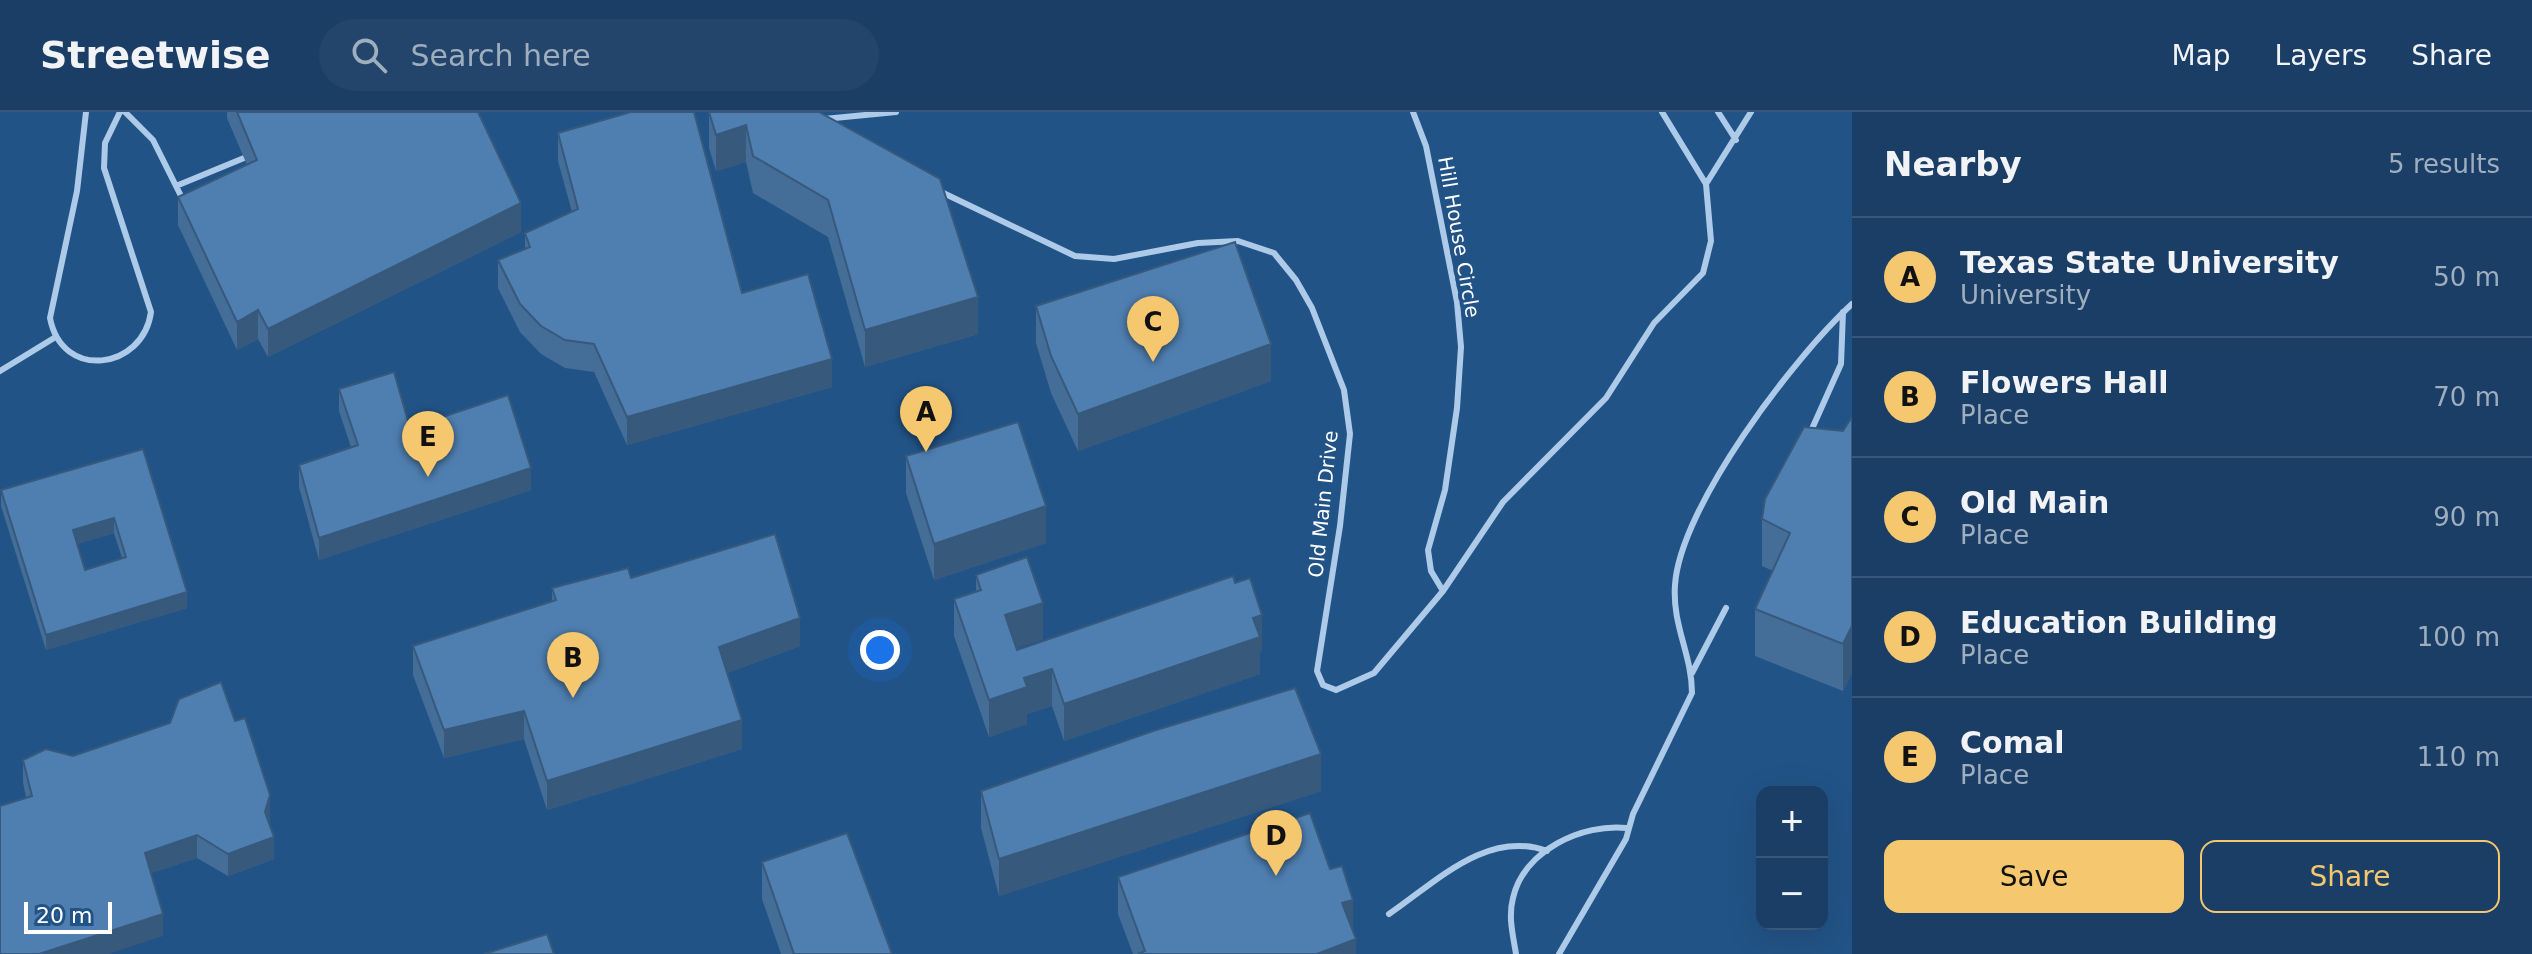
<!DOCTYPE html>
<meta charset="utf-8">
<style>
:root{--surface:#1a3e65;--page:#23456b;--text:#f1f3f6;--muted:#9faebf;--line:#385779;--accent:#f5c86f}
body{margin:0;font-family:"DejaVu Sans",sans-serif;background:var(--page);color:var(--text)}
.controls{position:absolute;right:24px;bottom:24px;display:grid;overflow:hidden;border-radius:16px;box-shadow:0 8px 32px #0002}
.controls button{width:72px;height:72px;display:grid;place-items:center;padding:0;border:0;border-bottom:2px solid var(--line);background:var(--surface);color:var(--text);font:40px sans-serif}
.scale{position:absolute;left:24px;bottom:20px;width:88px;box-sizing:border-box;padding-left:8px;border:4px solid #fff;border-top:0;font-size:22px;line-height:28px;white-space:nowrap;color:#fff;-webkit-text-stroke:6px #225387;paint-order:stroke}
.you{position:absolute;left:880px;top:538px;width:28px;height:28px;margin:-20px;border:6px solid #fff;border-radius:50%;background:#1a73e8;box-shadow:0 0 0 12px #1a73e833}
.badge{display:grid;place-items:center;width:52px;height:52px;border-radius:50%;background:var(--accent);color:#111;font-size:26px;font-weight:700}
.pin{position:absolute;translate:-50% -66px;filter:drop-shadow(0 2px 4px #0008)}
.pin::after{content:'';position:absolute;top:42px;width:28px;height:24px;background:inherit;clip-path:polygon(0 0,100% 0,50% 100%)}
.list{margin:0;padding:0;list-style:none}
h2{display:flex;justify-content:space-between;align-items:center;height:104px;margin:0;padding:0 32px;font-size:34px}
h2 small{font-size:26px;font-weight:400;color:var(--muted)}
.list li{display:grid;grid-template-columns:52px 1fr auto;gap:24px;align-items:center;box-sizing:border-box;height:120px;padding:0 32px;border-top:2px solid var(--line)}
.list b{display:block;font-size:30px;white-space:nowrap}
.list p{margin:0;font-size:26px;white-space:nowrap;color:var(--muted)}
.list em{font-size:26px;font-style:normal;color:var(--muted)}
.actions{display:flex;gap:16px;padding:24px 32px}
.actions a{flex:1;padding:18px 0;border:2px solid var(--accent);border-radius:16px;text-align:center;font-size:28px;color:var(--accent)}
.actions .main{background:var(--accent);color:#111}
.icon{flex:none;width:44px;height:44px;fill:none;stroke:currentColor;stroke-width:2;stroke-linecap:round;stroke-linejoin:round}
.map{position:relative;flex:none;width:1852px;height:842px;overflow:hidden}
header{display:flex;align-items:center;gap:48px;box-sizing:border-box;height:112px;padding:0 40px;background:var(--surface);border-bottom:2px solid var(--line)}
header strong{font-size:38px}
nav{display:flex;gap:44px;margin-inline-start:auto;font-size:28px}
.search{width:560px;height:72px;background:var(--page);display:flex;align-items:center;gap:20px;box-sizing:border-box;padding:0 28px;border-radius:44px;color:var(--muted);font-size:30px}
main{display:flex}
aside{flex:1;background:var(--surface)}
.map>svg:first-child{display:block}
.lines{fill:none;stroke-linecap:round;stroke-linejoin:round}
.service{stroke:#adcbe9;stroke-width:6}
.wall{fill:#446d98;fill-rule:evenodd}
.shaded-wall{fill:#37597c}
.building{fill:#4f7fb1;stroke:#37597c;stroke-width:2;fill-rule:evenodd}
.labels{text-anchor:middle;stroke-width:8;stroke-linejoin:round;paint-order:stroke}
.street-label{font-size:20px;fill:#fff;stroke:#225387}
</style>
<header>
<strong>Streetwise</strong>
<div class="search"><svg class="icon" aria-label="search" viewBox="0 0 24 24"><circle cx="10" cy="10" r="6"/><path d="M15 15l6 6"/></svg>Search here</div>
<nav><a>Map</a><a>Layers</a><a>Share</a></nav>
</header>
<main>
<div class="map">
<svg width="1852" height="842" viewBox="0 0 1852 842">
<rect width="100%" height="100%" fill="#225387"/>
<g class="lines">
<path class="service" d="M86,0l-9,79 -27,127c12,63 93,52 101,-6l-47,-144 1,-25 15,-31
M125,0l28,28 30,60
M1413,0l13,34 31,156 4,45 -4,61 -12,82 -17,60 3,21 12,20
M1718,0l18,28
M824,7l72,-7
M1706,72l45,-72
M176,74l68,-28
M937,78l138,66 39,3 84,-16 40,-2 36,12 22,27 16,28 32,82 6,44 -10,92 -23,145 6,14 13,5 38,-17 69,-82 60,-89 103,-104 48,-75 49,-50 8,-32 -5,-57 -44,-72
M0,259l54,-33
M1811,319l30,-67 2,-52
M1692,561l34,-65
M1389,802c47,-32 98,-85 158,-63
M1516,842c-3,-19 -8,-37 -3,-56 11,-48 70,-75 114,-70
M1559,842l67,-115 7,-25 59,-121c0,-38 -20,-68 -17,-108 5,-78 119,-228 177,-281"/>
</g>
<path class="wall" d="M227,0h251l43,120 -253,125 -10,-18 -21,11 -59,-125v-28l69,-32 -20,-47z
M709,0h110l159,222 -113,33 -37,-130 -75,-44 -7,-31 -30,9 -7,-23z
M558,21l184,160 90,94 -205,58 -33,-73 -29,-4 -24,-14 -21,-22 -22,-44v-28l27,-11v-16l47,-21 -14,-51z
M1036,194l235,75 -193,70 -27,-58 -15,-50z
M339,277l71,39 121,62 -212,70 -20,-73v-22l52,-18 -12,-36z
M1852,305v256l-9,18 -88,-35v-47l18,-38 -11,-5v-47l81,-88z
M143,337l44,159 -141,42 -45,-144v-16zM114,421l8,25 -37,12 -8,-26z
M906,344l140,87 -112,37 -28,-87z
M976,463l67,64 -27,9 1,2 245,2h-2v22l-196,67 -12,-35 -25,8v10l-38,13 -35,-101v-37l22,-7z
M631,466l169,68 -73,27 15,76 -195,61 -23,-71 -80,19 -31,-83v-29l139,-44v-14z
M23,648l247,58 -1,5 5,36 -46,17 -31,-18 -46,15 12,63 -137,-138 -3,-16z
M981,679h340l-322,105 -18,-68z
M762,750l130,92h-111l-19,-55z
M1118,765l235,54 3,23h-223l-15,-40z"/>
<path class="shaded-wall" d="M746,13v37l-30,9v-36z
M521,91v29l-253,125v-28z
M978,185v37l-113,33v-37z
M258,198v29l-21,11v-28z
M1271,232v37l-193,70v-37z
M832,247v28l-205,58v-28z
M531,356v22l-212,70v-22z
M1046,394v37l-112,37v-36z
M114,406v15l-41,12v-15z
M187,480v16l-141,42v-15z
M1043,491v36l-38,13v-37z
M1262,503v37h-2v22l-196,67v-37z
M800,506v28l-81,30v-29z
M1852,514v47l-9,18v-47z
M1052,557v37l-25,8v10l-38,13v-37l35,-22z
M524,599v28l-80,19v-28z
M742,608v29l-195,61v-29z
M1321,642v37l-322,105v-37z
M270,683v23l-5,16v-22z
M197,723v23l-52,17v-22z
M274,725v22l-46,17v-22z
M1353,788v37l-11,-34z
M163,802v22l-55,18h-69z
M1356,827v15h-39z"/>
<path class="building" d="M237,0h241l43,91 -253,126 -10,-19 -21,12 -59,-125 79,-37z
M631,0h63l48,181 66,-19 24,85 -205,58 -33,-73 -29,-4 -24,-14 -21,-22 -22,-44 32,-13 -5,-14 53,-24 -20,-76z
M709,0h110l121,67 38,118 -113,33 -37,-130 -75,-44 -7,-31 -30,10z
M1235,130l36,102 -193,70 -27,-58 -15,-50z
M394,260l16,56 98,-33 23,73 -212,70 -20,-73 59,-20 -19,-56z
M1852,305v209l-9,18 -88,-35 35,-76 -28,-14 3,-20 39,-72 39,4z
M1018,310l28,84 -112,38 -28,-88z
M143,337l44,143 -141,43 -45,-145zM114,406l12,39 -41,13 -12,-40z
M775,422l25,84 -81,29 23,73 -195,61 -23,-70 -80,19 -31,-84 143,-46 -4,-12 76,-20 3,10z
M1027,445l16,46 -38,12 12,35 216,-74 2,7 15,-5 12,37 -9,3 7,19 -196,67 -12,-35 -28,9 3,9 -38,13 -35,-101 27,-9 -5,-15z
M221,570l14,39 10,-3 25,77 -5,17 9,25 -46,17 -31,-19 -52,18 18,61 -124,40h-39v-148l32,-10 -9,-36 23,-11 27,7 97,-33 9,-24z
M1295,576l26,66 -322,105 -18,-68 172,-60z
M1310,701l20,56 12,-3 11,34 -11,3 14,36 -39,15h-179l7,-3 -27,-74z
M847,721l45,121h-98l-32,-92z
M547,822l7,20h-70z"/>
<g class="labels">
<g class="street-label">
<text transform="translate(1459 125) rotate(80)" y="7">Hill House Circle</text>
<text transform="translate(1323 392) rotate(-84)" y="7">Old Main Drive</text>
</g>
</g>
</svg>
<div class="controls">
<button>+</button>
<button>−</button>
</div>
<div class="scale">20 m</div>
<div class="you"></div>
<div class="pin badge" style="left:926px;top:340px">A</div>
<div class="pin badge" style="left:573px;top:586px">B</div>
<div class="pin badge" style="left:1153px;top:250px">C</div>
<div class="pin badge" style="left:1276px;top:764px">D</div>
<div class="pin badge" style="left:428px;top:365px">E</div>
</div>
<aside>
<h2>Nearby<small>5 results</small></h2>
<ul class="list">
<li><span class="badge">A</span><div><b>Texas State University</b><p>University</p></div><em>50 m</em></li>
<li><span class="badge">B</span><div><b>Flowers Hall</b><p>Place</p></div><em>70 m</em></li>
<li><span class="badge">C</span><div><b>Old Main</b><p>Place</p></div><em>90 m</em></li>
<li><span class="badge">D</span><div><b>Education Building</b><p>Place</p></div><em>100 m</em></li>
<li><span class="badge">E</span><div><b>Comal</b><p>Place</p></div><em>110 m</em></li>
</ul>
<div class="actions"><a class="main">Save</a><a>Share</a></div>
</aside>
</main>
